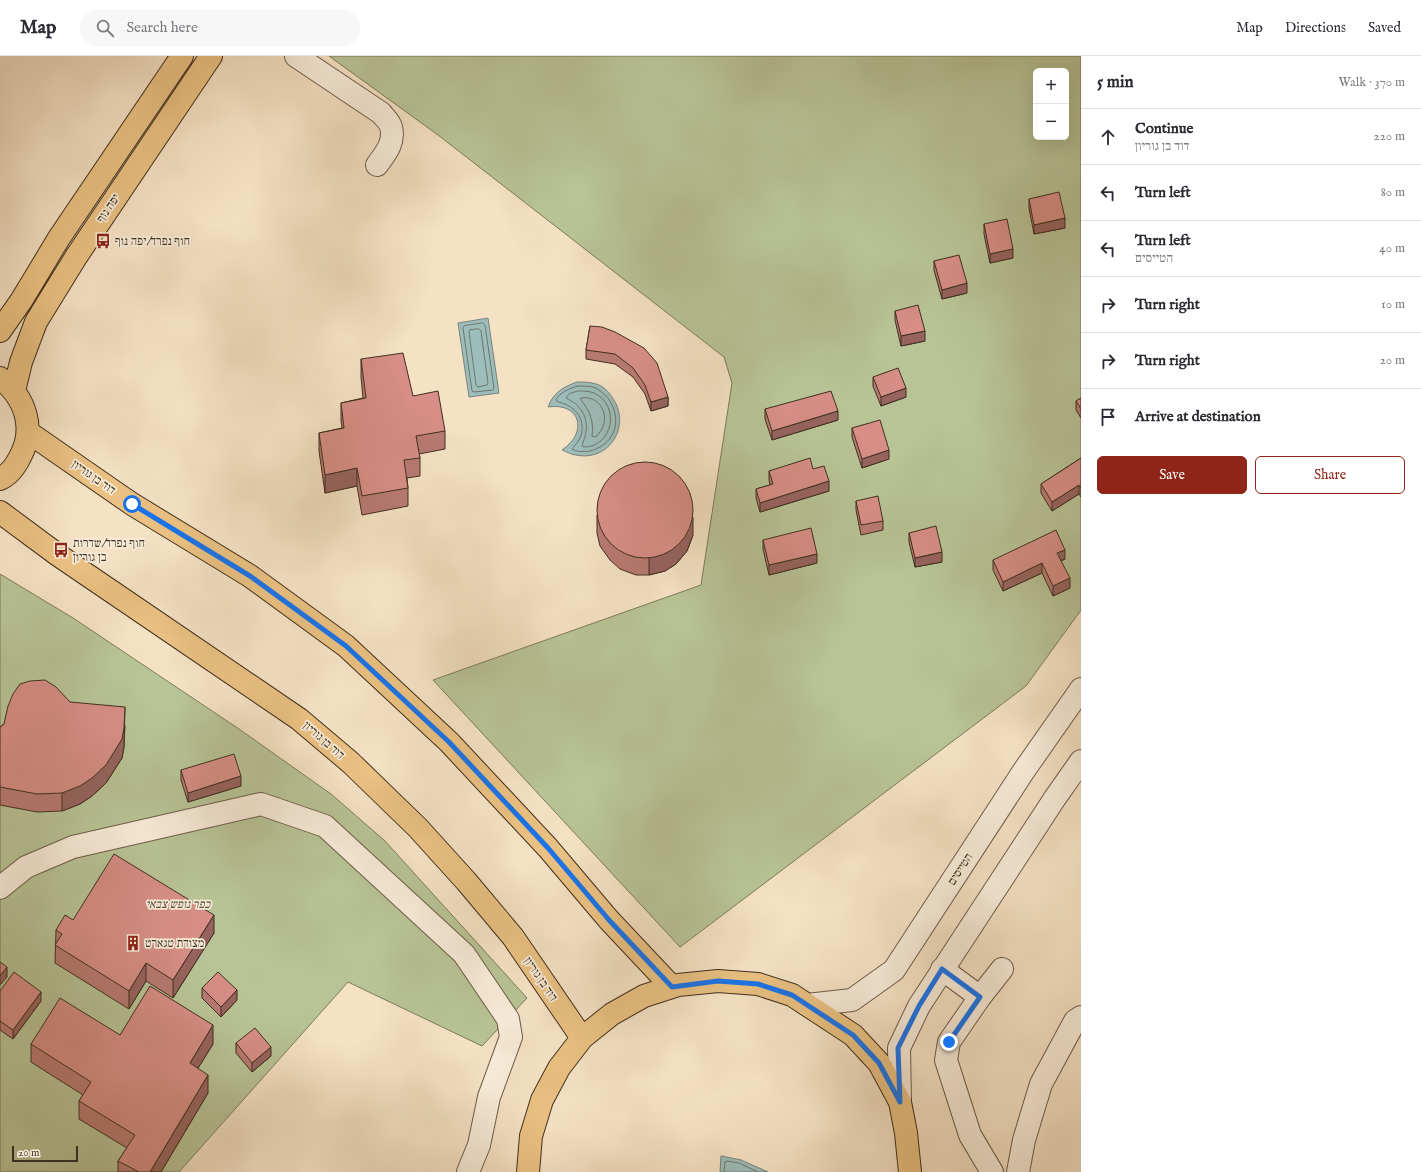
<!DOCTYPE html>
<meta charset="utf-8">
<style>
:root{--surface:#fff;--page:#f7f7f7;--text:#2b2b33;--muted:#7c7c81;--line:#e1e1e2;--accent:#8f2418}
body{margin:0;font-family:"IM FELL English","Frank Ruhl Libre",serif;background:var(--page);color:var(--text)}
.controls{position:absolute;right:12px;top:12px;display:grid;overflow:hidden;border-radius:6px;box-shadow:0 4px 16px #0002}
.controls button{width:36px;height:36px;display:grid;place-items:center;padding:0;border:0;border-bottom:1px solid var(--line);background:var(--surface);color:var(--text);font:20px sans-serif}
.scale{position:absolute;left:12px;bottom:10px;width:66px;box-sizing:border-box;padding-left:4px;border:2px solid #3f2f1e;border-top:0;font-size:11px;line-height:14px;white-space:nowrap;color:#3f2f1e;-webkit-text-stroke:3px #f8ecd9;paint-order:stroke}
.stop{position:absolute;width:12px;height:12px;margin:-9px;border:3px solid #1a73e8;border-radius:50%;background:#fff}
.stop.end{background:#1a73e8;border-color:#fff;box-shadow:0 1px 4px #0008}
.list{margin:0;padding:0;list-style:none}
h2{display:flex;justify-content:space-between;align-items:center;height:52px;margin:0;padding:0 16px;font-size:17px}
h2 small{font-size:13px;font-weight:400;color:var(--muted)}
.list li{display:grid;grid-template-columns:26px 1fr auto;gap:12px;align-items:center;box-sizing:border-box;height:56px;padding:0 16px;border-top:1px solid var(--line)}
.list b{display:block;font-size:15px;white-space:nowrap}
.list p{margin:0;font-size:13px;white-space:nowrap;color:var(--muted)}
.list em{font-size:13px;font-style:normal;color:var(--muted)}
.actions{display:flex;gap:8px;padding:12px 16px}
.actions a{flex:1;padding:9px 0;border:1px solid var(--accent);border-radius:6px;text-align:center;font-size:14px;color:var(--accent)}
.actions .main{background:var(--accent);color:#fff}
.icon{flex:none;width:22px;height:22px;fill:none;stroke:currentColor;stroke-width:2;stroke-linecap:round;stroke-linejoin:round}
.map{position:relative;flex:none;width:1081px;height:1116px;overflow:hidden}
header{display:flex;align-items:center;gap:24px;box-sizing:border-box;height:56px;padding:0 20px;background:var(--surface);border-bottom:1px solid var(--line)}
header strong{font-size:19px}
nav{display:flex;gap:22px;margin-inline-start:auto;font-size:14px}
.search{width:280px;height:36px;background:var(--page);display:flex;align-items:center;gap:10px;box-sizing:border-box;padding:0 14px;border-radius:22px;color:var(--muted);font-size:15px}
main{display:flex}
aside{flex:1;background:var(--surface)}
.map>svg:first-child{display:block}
.green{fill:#b8c497;stroke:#7c7a5a;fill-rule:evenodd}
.water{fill:#9dbdbb;stroke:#77847c}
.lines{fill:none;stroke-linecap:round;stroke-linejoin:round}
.shore{stroke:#6e766c;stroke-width:1}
.minor-casing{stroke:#6c5c48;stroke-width:24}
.major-casing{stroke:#3f2f1e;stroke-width:24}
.minor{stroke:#f8ecd9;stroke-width:22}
.major{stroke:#eac182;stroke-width:22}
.wall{fill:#b87a73;stroke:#3f2f1e}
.shaded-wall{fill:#96635e;stroke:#3f2f1e}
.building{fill:#d68e86;stroke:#3f2f1e}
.route{stroke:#1a73e8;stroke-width:5}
.labels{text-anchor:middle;stroke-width:3.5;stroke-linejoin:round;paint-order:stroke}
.street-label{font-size:12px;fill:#3f2f1e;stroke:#f8ecd9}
.poi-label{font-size:12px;fill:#3f2f1e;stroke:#f8ecd9;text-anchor:start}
.park-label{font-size:12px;font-style:italic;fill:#574d36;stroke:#f8ecd9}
</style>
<header>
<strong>Map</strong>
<div class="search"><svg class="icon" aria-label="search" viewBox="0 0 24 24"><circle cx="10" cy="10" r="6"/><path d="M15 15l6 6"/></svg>Search here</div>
<nav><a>Map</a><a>Directions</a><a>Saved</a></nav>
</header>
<main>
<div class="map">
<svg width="1081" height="1116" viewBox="0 0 1081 1116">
<rect width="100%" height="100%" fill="#f5e2c5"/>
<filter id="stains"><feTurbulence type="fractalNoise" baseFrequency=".005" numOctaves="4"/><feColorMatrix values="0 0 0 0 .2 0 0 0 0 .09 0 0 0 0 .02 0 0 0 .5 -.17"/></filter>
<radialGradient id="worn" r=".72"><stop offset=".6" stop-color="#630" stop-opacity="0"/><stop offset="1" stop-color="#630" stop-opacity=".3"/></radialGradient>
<path class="green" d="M329,0h752v554l-55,76 -346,261 -247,-267 268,-95 31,-202 -8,-26 -286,-222zM1036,15h30v66h-30z
M0,518l73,44 166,111 92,65 54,47 142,157 -45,48 -134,-64 -169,190h-179z"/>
<path class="water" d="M488,262l11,75 -30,4 -11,-74z
M577,326c6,0 13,0 19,2 7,2 12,7 16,13 20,28 -2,65 -36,58 -4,0 -9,-3 -14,-5 27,-18 18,-48 -14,-43 5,-14 15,-20 29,-25z
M721,1100l20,4 27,12h-48z"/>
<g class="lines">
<path class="shore" d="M483,267l2,2 9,63 -1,2 -19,2 -2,-1 -9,-63 1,-2z
M479,273l2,2 7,52 -1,2 -9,2 -2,-2 -7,-53 1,-2z
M578,330c5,0 11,0 15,1 6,2 11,7 15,11 15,21 8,46 -18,53 -6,1 -13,1 -18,-2 3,-4 7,-8 9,-13 5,-18 -7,-31 -23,-34l-2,-2c4,-8 13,-11 22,-14z
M578,335c5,0 11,0 16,2 27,12 19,55 -11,54l-1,-2c6,-14 7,-28 -5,-40 -3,-3 -8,-5 -11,-7l3,-4z
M581,342c23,-4 32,26 14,39l-3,-1c2,-15 -2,-25 -11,-36z
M724,1116l1,-10 2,-1 12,2 19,9"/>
<g class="minor-casing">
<path id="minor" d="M296,0l85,57c3,4 9,9 10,14 4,15 -5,26 -14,38
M0,832l26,-21 47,-20 188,-43 64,22 139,128 44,65 3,18 -22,60 -10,48 -11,27
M942,913l38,28
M807,949l45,-5 42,-30 129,-198 58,-83
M900,1046l-1,-54 20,-42 136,-208 26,-37
M992,1116l-22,-37 -24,-75 3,-18 31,-45 22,-28
M1018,1116l6,-32 17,-56 34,-63 6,-4"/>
</g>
<g class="major-casing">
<path id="major" d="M0,275l21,-30 38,-63 123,-182
M0,322c25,19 36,50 20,79 -4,8 -11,18 -20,22
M14,335l7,-29 15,-40 40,-65 135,-201
M28,376l104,72 118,72 96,70 103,96 99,106 61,72 63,67
M0,456l58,43 241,164 52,44 67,65 48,53 47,56 69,101
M528,1116l3,-36 11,-36 17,-32 23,-30 30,-24 32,-18 34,-11 40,-4 40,3 34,11 61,40 26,28 21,39 6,31 4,39"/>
</g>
<use href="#minor" class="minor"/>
<use href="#major" class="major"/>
</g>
<path class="wall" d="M1029,143l36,29 -31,6 -5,-26z
M984,168l29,34 -23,5 -6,-29z
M934,205l33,32 -25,6 -8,-29z
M895,255l30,30 -24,5 -6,-26z
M590,270l78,71v9l-17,5 -6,-17 -12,-17 -18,-13 -29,-5v-9z
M361,303l52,37 32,35v18l-26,5 1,4v18l-13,2 1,10v18l-46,9 -5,-29 -32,7 -6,-42v-18l23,-5 -1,-7v-18l22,-5 -2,-21z
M873,321l33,20 -25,9 -8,-20z
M1081,342v20l-5,-8v-9z
M765,353l73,11 -66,20 -7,-21z
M852,372l37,31 -27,9 -10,-31z
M1081,402v39l-2,-3 -27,17 -11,-18v-9z
M813,413l16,22 -69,21 -4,-14v-9l14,-4 -1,-5v-9z
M856,445l27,20v9l-22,5 -5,-25z
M597,459l96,20 -6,16 -11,13 -11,7 -16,4h-13l-16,-6 -10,-9 -10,-14 -3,-13z
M909,477l33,29 -27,5 -6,-25z
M763,484l54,23 -48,12 -6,-26z
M1065,503l-4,2 9,27 -17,8 -11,-23 -39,18 -10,-21v-10z
M70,646l55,23 -1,22 -2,11 -16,25 -14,13 -12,8 -18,7 -25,1 -37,-7v-78l4,-3z
M181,714l60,16 -53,16 -7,-22z
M73,864l141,13 -41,65 -27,-17 -17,28 -74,-46 1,-33z
M202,932l35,12 -16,17 -19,-19z
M0,935l41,10 -28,38 -13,-9z
M120,979l93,9 -15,24 10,25 -47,79h-43v-11l9,-13 -48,-29v-18l4,-6 -52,-33v-18z
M236,987l35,13 -19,16 -16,-19z"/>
<path class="shaded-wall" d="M1065,162v10l-31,6v-9z
M1013,193v9l-23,5v-9z
M967,227v10l-25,6v-9z
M925,275v10l-24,5v-10z
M906,332v9l-25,9v-9z
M668,341v9l-17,5v-9z
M838,355v9l-66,20v-9z
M889,394v9l-27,9v-9z
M357,412v18l-32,7v-18z
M829,425v10l-69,21v-9z
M1079,429v9l-27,17v-9z
M693,461v18l-6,16 -11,13 -11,7 -16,4v-18z
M1065,494v9l-8,3v-9z
M942,496v10l-27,5v-9z
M817,498v9l-48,12v-10z
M1042,507v10l-39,18v-9z
M1070,522v10l-17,8v-10z
M125,651l-1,40 -2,11 -16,25 -14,13 -12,8 -18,7v-18z
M241,720v10l-53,16v-9z
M214,859v18l-41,65v-18z
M146,907v18l-17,28v-18z
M7,911v10l-7,8v-9z
M237,934v10l-16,17v-10z
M41,936v9l-28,38v-9z
M213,969v19l-23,37v-18z
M271,991v9l-19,16v-9z
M208,1019v18l-47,79h-11z"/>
<path class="building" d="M1059,136l6,26 -31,7 -5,-26z
M1007,163l6,30 -23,5 -6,-30z
M959,199l8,28 -25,7 -8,-29z
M918,249l7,26 -24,5 -6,-25z
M590,270l12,1 13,5 29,16 13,15 11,34 -17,5 -6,-17 -12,-17 -18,-14 -29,-4z
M403,297l10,43 25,-5 7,40 -29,5 4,22 -16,2 4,28 -46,8 -5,-28 -32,7 -6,-42 25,-5 -3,-25 25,-5 -5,-39z
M898,312l8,20 -25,9 -8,-20z
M831,335l7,20 -66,20 -7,-22z
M1081,342v11l-5,-8z
M880,364l9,30 -27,9 -10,-31z
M810,402l3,11 11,-3 5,15 -69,22 -4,-14 17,-5 -4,-13z
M1081,402v30l-2,-3 -27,17 -11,-18z
M597 454a48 48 0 1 1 96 0a48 48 0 1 1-96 0Z
M878,440l5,25 -22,4 -5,-24z
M936,470l6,26 -27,6 -6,-25z
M811,472l6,26 -48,11 -6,-25z
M1056,474l9,20 -8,3 13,25 -17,8 -11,-23 -39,19 -10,-22z
M45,624l11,7 14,15 55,5 -1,21 -2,11 -16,26 -14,13 -12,8 -18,7 -25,1 -37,-7v-60l4,-3 4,-18 5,-12 7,-10 10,-3z
M234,698l7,22 -53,17 -7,-23z
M114,798l100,61 -41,65 -27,-17 -17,28 -74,-46 7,-11 -6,-4 9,-15 8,5z
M0,906l7,5 -7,9z
M14,916l27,20 -28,38 -13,-9v-30z
M218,916l19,18 -16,17 -19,-19z
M150,930l63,39 -23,38 18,12 -58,97h-11l-21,-11 17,-26 -56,-34 12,-19 -60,-38 29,-46 60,37z
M255,972l16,19 -19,16 -16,-20z"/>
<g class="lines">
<path class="route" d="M132,448l118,72 96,70 103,96 99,106 61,72 63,67 46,-6 40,3 34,11 61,40 26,28 21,39 -2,-54 21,-42 23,-37 38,28 -31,45"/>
</g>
<defs>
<g id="bus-bare" transform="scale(1.2)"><path d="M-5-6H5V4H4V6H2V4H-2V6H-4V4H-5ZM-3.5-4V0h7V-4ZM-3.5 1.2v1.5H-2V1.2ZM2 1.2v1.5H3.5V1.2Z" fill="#8f2418" stroke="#f8ecd9" stroke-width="2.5" paint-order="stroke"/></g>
<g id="building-bare" transform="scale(1.2)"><path d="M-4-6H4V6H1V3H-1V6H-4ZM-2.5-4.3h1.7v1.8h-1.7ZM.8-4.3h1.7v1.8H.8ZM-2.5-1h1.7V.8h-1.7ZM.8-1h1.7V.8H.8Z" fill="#8f2418" stroke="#f8ecd9" stroke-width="2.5" paint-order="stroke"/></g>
</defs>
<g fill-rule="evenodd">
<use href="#bus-bare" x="103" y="185"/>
<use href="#bus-bare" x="61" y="494"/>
<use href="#building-bare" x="133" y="887"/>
</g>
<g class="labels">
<g class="street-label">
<text transform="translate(108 152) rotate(-56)" y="4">יפה נוף</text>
<text transform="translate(94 421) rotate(35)" y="4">דוד בן גוריון</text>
<text transform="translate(324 684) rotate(41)" y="4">דוד בן גוריון</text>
<text transform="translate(960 813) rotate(-57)" y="4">הטייסים</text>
<text transform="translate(541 923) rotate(56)" y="4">דוד בן גוריון</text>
</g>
<g class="poi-label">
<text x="115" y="189">חוף נפרד/יפה נוף</text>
<text x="73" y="491">חוף נפרד/שדרות<tspan x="73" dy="14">בן גוריון</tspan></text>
<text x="145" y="891">מצודת טגארט</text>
</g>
<g class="park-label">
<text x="178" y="852">כפר נופש צבאי</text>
</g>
</g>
<rect width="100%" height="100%" filter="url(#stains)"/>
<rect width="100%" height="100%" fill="url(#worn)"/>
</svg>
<div class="controls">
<button>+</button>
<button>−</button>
</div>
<div class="scale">20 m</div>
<div class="stop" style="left:132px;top:448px"></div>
<div class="stop end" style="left:949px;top:986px"></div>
</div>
<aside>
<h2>5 min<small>Walk · 370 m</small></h2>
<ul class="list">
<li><svg class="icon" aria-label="ahead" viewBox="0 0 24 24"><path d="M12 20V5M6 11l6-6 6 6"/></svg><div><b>Continue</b><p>דוד בן גוריון</p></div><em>220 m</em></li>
<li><svg class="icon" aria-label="left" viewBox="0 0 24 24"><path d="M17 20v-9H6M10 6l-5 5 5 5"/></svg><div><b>Turn left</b></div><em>80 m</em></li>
<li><svg class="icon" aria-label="left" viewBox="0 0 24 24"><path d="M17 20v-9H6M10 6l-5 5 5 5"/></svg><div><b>Turn left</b><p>הטייסים</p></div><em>40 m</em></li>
<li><svg class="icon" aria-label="right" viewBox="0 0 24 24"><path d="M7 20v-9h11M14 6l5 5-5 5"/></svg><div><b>Turn right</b></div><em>10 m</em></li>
<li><svg class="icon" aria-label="right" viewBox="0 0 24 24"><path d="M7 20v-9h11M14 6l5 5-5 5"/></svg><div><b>Turn right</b></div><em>20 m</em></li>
<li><svg class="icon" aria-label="arrive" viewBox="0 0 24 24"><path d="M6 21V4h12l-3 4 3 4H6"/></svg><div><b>Arrive at destination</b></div></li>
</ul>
<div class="actions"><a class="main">Save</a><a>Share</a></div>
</aside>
</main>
